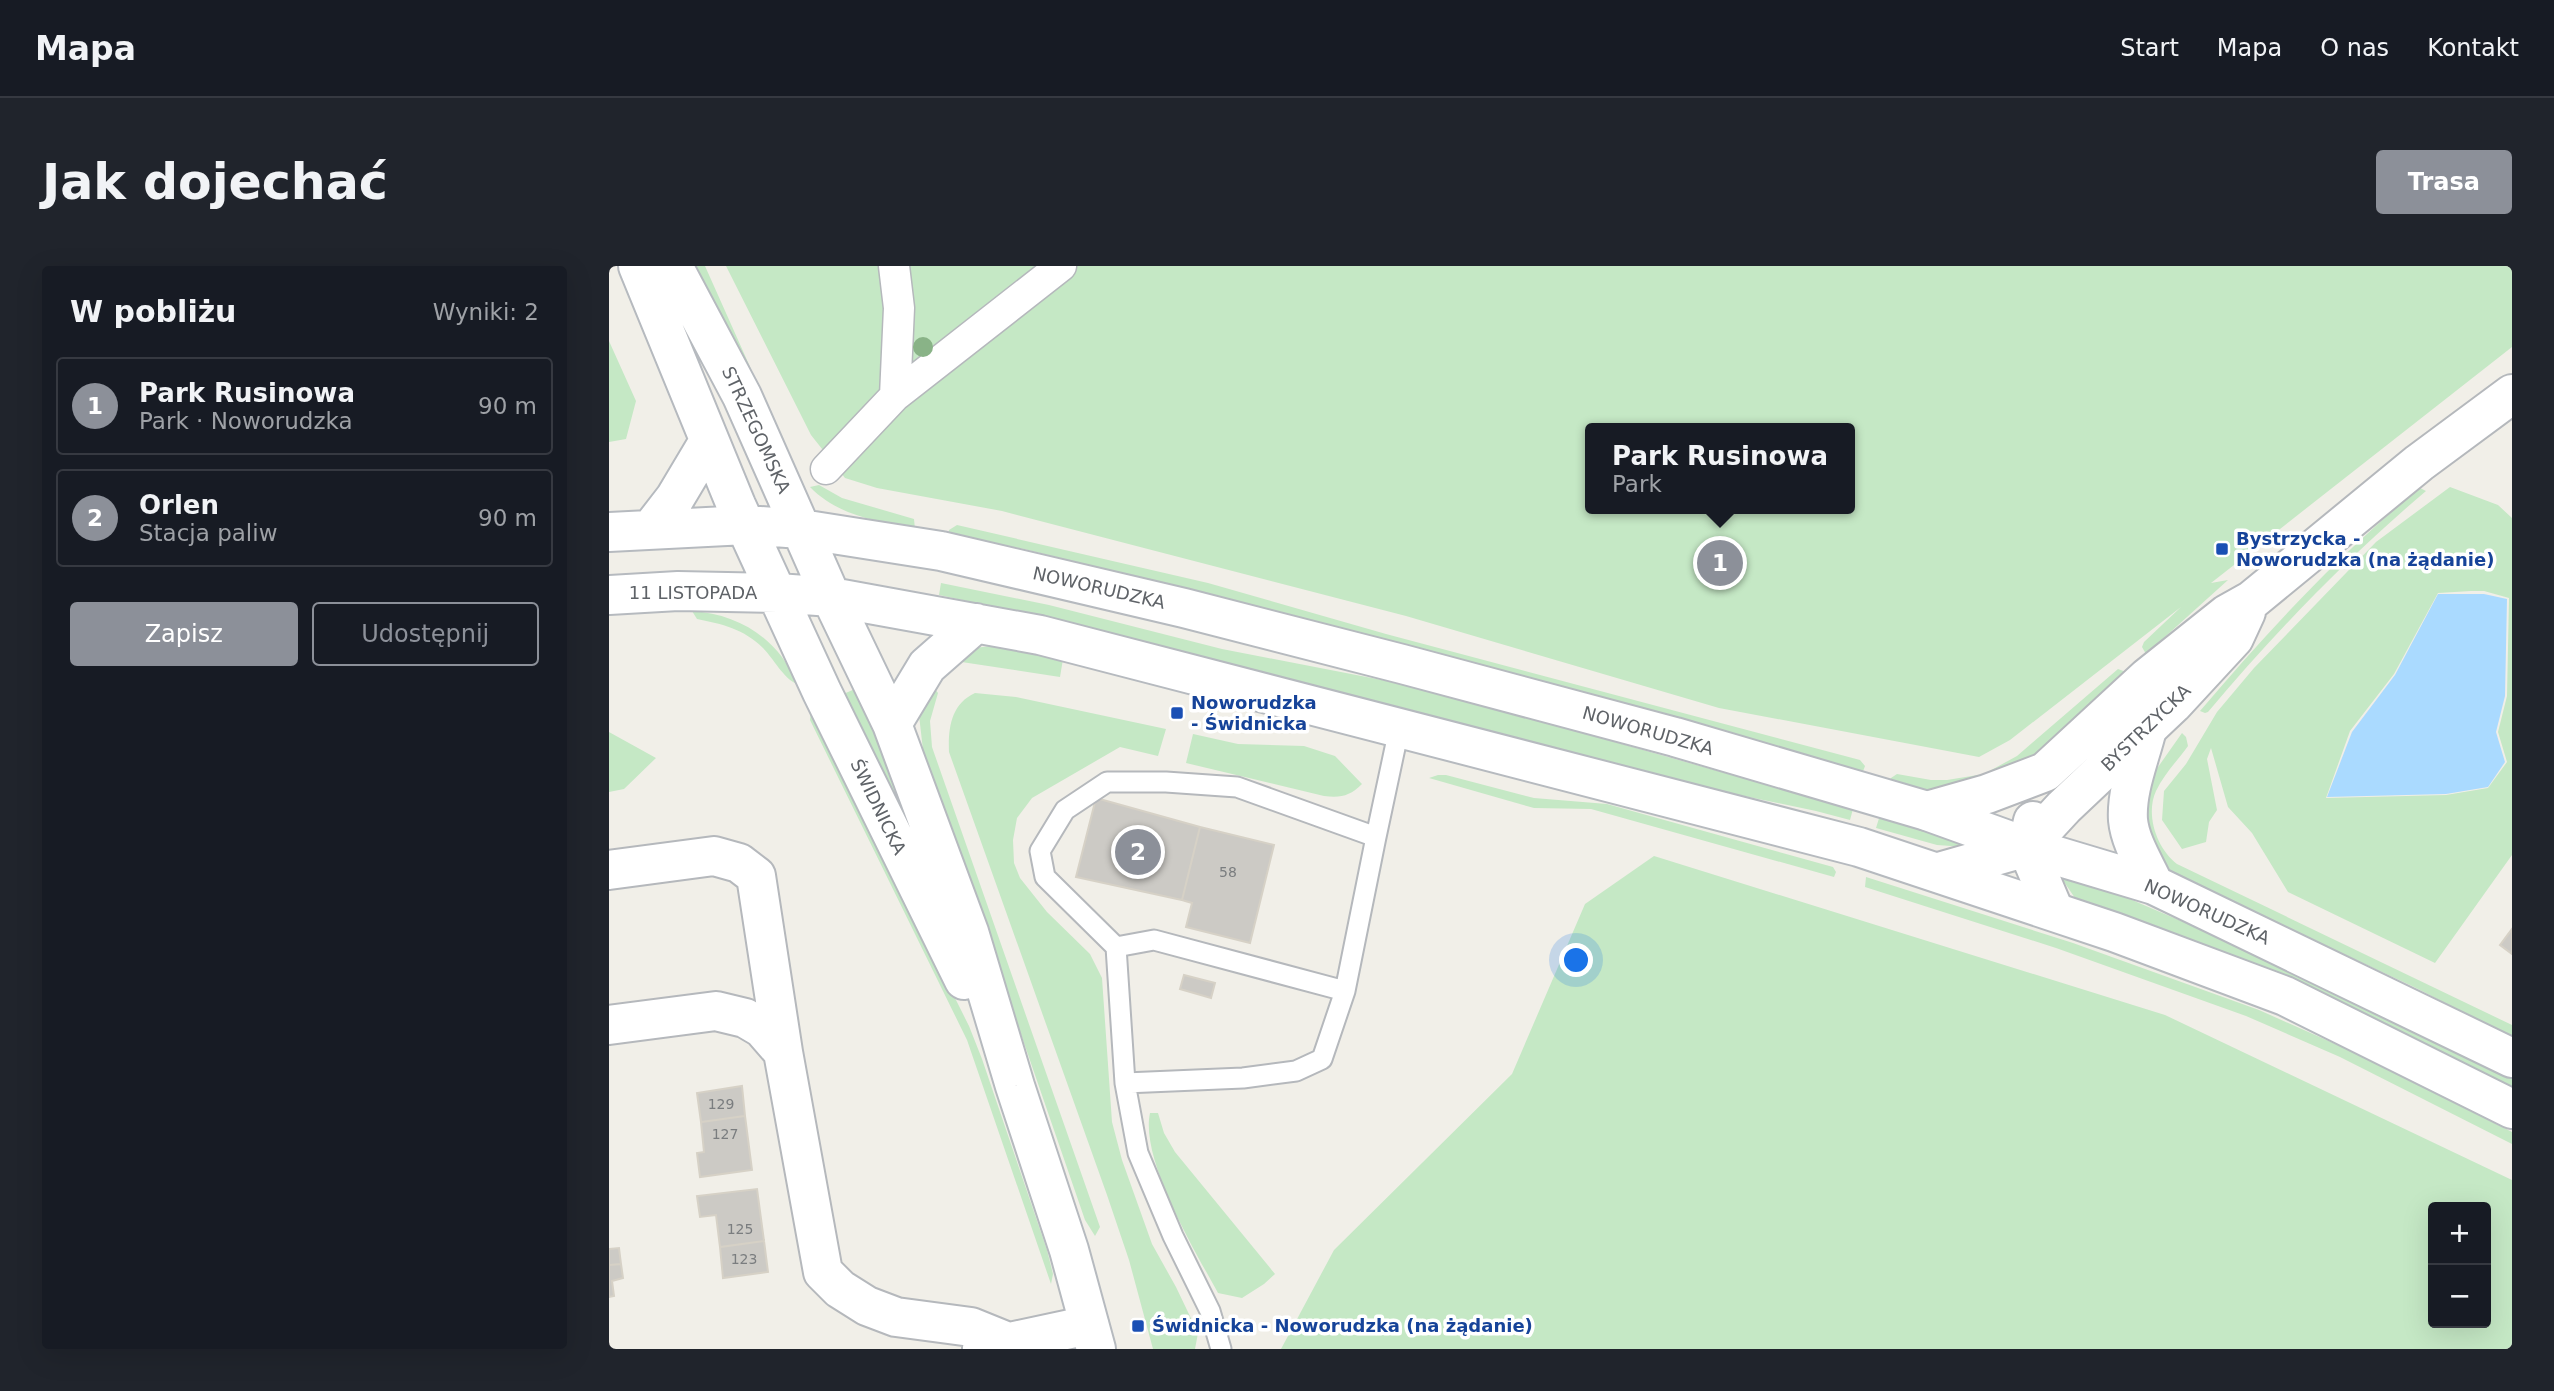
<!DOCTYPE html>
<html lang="pl">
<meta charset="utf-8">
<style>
:root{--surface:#171b24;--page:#20242c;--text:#f1f3f6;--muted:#9ea1a6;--line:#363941;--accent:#8c9099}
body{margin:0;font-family:"DejaVu Sans",sans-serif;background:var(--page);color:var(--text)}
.controls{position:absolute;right:21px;bottom:21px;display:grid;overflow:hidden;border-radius:7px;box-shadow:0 7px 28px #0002}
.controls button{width:63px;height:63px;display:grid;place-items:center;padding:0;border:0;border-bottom:2px solid var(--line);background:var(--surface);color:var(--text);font:35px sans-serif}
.you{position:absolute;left:968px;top:695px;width:24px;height:24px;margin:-18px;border:5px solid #fff;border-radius:50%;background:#1a73e8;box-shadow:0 0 0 10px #1a73e833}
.badge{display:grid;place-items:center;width:46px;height:46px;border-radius:50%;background:var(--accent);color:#fff;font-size:23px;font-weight:700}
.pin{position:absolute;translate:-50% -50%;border:4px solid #fff;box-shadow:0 2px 7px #0006}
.popup{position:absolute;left:976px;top:157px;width:270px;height:91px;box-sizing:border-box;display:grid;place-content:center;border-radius:7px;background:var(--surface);filter:drop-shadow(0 2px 5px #0005);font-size:23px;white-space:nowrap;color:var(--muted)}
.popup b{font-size:26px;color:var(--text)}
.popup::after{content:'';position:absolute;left:50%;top:100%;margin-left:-14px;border:14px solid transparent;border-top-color:var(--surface)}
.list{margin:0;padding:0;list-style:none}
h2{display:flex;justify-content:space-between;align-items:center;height:91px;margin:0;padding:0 28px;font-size:30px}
h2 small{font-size:23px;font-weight:400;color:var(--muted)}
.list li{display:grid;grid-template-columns:46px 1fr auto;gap:21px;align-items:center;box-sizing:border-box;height:98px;margin:0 14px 14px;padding:0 14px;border:2px solid var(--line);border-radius:7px}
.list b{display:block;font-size:26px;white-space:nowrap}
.list p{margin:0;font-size:23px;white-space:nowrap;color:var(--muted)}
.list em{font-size:23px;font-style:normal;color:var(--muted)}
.actions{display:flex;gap:14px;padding:21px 28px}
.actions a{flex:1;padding:16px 0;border:2px solid var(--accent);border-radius:7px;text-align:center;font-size:24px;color:var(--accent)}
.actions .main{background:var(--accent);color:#fff}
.map{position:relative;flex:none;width:1903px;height:1083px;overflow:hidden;border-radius:7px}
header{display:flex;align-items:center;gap:42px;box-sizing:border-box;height:98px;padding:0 35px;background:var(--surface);border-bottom:2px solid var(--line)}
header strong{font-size:33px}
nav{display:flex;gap:38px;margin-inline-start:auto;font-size:24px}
.intro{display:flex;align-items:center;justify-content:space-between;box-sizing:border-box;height:168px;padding:0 42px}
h1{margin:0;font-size:49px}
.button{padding:18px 32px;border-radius:7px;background:var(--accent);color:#fff;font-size:24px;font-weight:700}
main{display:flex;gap:42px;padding:0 42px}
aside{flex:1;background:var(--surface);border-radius:7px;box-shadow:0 7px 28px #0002}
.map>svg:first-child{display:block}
.green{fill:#c5e8c5;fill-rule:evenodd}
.water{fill:#aadaff}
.building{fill:#cccac5;stroke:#d6d1c6;stroke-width:2}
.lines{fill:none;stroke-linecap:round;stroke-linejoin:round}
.service-casing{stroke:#b5b8bc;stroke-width:23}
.pedestrian-casing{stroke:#b5b8bc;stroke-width:33}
.minor-casing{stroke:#b5b8bc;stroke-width:42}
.tertiary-casing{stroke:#b5b8bc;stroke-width:42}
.secondary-casing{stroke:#b6babf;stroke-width:42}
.service{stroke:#fff;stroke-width:19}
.pedestrian{stroke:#fff;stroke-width:30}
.minor{stroke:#fff;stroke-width:38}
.tertiary{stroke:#fff;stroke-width:38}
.secondary{stroke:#fff;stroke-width:38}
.tree{fill:#89b387}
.transit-dot{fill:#1a4fb4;stroke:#fff;stroke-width:2.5}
.labels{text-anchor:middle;stroke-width:7;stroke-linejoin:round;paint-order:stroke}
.number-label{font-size:14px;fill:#7a7d7f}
.street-label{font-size:18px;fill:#5f6368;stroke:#fff}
.transit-label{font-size:18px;font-weight:bold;fill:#164399;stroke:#fff;text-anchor:start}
</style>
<header>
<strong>Mapa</strong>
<nav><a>Start</a><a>Mapa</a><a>O nas</a><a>Kontakt</a></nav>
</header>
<div class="intro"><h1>Jak dojechać</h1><a class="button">Trasa</a></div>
<main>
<aside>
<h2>W pobliżu<small>Wyniki: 2</small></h2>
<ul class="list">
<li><span class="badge">1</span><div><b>Park Rusinowa</b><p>Park · Noworudzka</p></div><em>90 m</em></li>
<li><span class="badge">2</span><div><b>Orlen</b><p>Stacja paliw</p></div><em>90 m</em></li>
</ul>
<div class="actions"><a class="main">Zapisz</a><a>Udostępnij</a></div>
</aside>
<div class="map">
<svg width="1903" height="1083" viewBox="0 0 1903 1083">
<rect width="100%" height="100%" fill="#f1efe8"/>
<path class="green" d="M81,0h15l46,103 -7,2z
M117,0h1786v81l-301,236 17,-3 -82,74 -4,-7 2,-5 37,-35 -171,133 -31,17 -260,-49 -313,-92 -404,-105 -125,-23 -32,-10 -34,-43zM982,162h258v81h-258z
M0,75l27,60 -10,38 -17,3z
M210,219l23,13 72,21 1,10c-38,-8 -77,-13 -105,-42z
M1841,221l48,18 14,13v337l-77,108 -147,-71 -36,-59 -24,-26 -17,-59 -4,11 10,51 -8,12 -3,20 -24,7 -20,-29 2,-29 22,-27 31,-52 37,-44 122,-126zM1862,325h13l25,7 -2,98 -9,36 9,30 -19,26 -42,7 -120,3 24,-67 44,-57 44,-81z
M1811,222l6,3c-79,67 -151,141 -218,221l-3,1 -5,-2c68,-80 139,-157 220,-223z
M348,259l251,58 178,51 474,126 5,6 -3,8 -597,-165 -241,-60 -76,-14 1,-5z
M332,317l108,22 173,44 160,31 94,23 377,106 -3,11 -34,-9 -115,-24 -683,-175 -79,-17z
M83,345c47,3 87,28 105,73 -14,-6 -23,-25 -34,-36 -19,-19 -41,-24 -66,-29z
M382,380l72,13 -3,18 -105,-16 11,-12z
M1509,403l8,3 -97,88 -87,29h-17l-35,-8 1,-3 6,-4 34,6h16l37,-6 33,-18z
M322,418l7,9 -8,28 2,26 168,480 -5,9 -10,-16 -162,-470 -4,-35z
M253,420l59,155 -9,3 -71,-149z
M366,427l41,4 150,32 -8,27 -38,-9 -88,51 -15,20 -4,22 1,23 6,15 27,34 43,42 12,24 10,144 10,38 30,84 24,43 22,46 -3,16h-42l-24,-89 -22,-65 -158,-443c-1,-24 2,-48 26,-59z
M202,444l158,316 13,33 65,191 6,24 -2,10 -84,-244 -157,-320z
M0,466l47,26 -32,31 -15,3z
M1573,467l4,4 2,9c-10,14 -24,28 -32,45 -11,24 1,58 21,73l335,161v12l-98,-50 -247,-116 -24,-39 8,-55z
M584,468l45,10 66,2 31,10 27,28c-12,12 -21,14 -38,12l-138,-33z
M829,509h8l88,23 73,6 226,63 3,5 -2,5 -243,-68 -57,-1 -105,-30z
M1271,549l87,26 -2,6 -28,-2 -61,-17z
M1045,590l511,159 347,165v169h-1231l53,-99 178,-176 73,-170zM1824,941h53v116h-53z
M1453,604l238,102 76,36 136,70v14l-435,-191 -19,-28z
M1257,611l207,66 186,67 101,45 152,77v12l-172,-87 -94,-41 -190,-68 -191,-61z
M541,847h8l6,20 11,19 100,122 -11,10 -22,14 -24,-5c-23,-42 -78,-134 -68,-180z"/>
<path class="water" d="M1829,328h46l23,5 -2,97 -9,36 9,30 -17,25 -42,7 -119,3 25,-65 43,-57z"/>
<path class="building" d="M487,532l104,29 -18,73 -106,-23z
M591,561l74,18 -24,98 -64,-16 6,-24 -10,-3z
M1903,663v25l-12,-9z
M575,709l31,8 -4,15 -31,-9z
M133,820l3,30 -44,6 -4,-29z
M136,850l7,54 -52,7 -3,-24 7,-1 -3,-30z
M148,923l7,52 -44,6 -4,-32 -16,2 -3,-21z
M155,975l4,31 -45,6 -3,-31z
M10,982l2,16 -12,1v-16z
M12,998l2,14 -11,3 2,15 -5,1v-32z"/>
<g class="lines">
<g class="service-casing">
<path id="service" d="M507,681l38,-7 191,51
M516,817l118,-5 53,-7 26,-12 23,-68 31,-154
M612,1083l-11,-38 -37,-75 -35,-83 -13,-70 -9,-136 -71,-70 -5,-26 25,-41 42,-28h59l71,5 139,50 23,-108"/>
</g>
<g class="pedestrian-casing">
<path id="pedestrian" d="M285,0l5,42 -4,88
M217,203l69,-73 166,-130"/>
</g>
<g class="minor-casing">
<path id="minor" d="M0,604l105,-14 25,7 17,13 27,176
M0,759l107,-14 29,7 17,10 21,24 40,220 17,17 27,17 29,11 75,10 37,15
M373,1082l107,-23"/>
</g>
<g class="tertiary-casing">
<path id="tertiary" d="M1318,545l60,-17 58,-22 103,-95 79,-63 25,-14 167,-137 93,-69
M1424,555l-6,26 27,64
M1330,606l88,-25 37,-40 109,-103 61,-66 12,-26"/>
</g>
<g class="secondary-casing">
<path id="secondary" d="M29,0l98,239 86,187 142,288
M64,0l69,130 89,201 61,127 77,208 46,154 54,164 27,99
M42,263l24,-31 34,-57
M0,266l137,-7 55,4 140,22 243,57 218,56 273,73 252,74 100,36 127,38 358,173
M0,329l69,-4 100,2 53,4 209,38 819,212 255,85 171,64 227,113
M283,458l35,-58 49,-43
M1538,463c-7,29 -21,61 -19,91 2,22 17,45 26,65"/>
</g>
<use href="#service" class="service"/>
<use href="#pedestrian" class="pedestrian"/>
<use href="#minor" class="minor"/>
<use href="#tertiary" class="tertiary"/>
<use href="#secondary" class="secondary"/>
</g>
<circle class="tree" cx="314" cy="81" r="10"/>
<g class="transit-dot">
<rect x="1606" y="276" width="14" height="14" rx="3.5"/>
<rect x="561" y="440" width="14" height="14" rx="3.5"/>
<rect x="522" y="1053" width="14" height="14" rx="3.5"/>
</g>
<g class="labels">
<g class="number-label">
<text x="619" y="611">58</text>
<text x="112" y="843">129</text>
<text x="116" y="873">127</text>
<text x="131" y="968">125</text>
<text x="135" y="998">123</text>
</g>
<g class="street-label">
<text transform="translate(147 164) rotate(65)" y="6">STRZEGOMSKA</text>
<text transform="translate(490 322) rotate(13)" y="6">NOWORUDZKA</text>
<text x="84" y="333">11 LISTOPADA</text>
<text transform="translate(1537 462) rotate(-44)" y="6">BYSTRZYCKA</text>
<text transform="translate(1039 465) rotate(16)" y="6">NOWORUDZKA</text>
<text transform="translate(269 541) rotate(64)" y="6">ŚWIDNICKA</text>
<text transform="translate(1598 646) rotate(24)" y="6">NOWORUDZKA</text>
</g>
<g class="transit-label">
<text x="1627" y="279">Bystrzycka -<tspan x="1627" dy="21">Noworudzka (na żądanie)</tspan></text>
<text x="582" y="443">Noworudzka<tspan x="582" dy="21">- Świdnicka</tspan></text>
<text x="543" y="1066">Świdnicka - Noworudzka (na żądanie)</text>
</g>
</g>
</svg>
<div class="controls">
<button>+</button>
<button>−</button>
</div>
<div class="you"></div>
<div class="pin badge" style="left:1111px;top:297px">1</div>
<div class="popup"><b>Park Rusinowa</b>Park</div>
<div class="pin badge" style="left:529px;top:586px">2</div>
</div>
</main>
